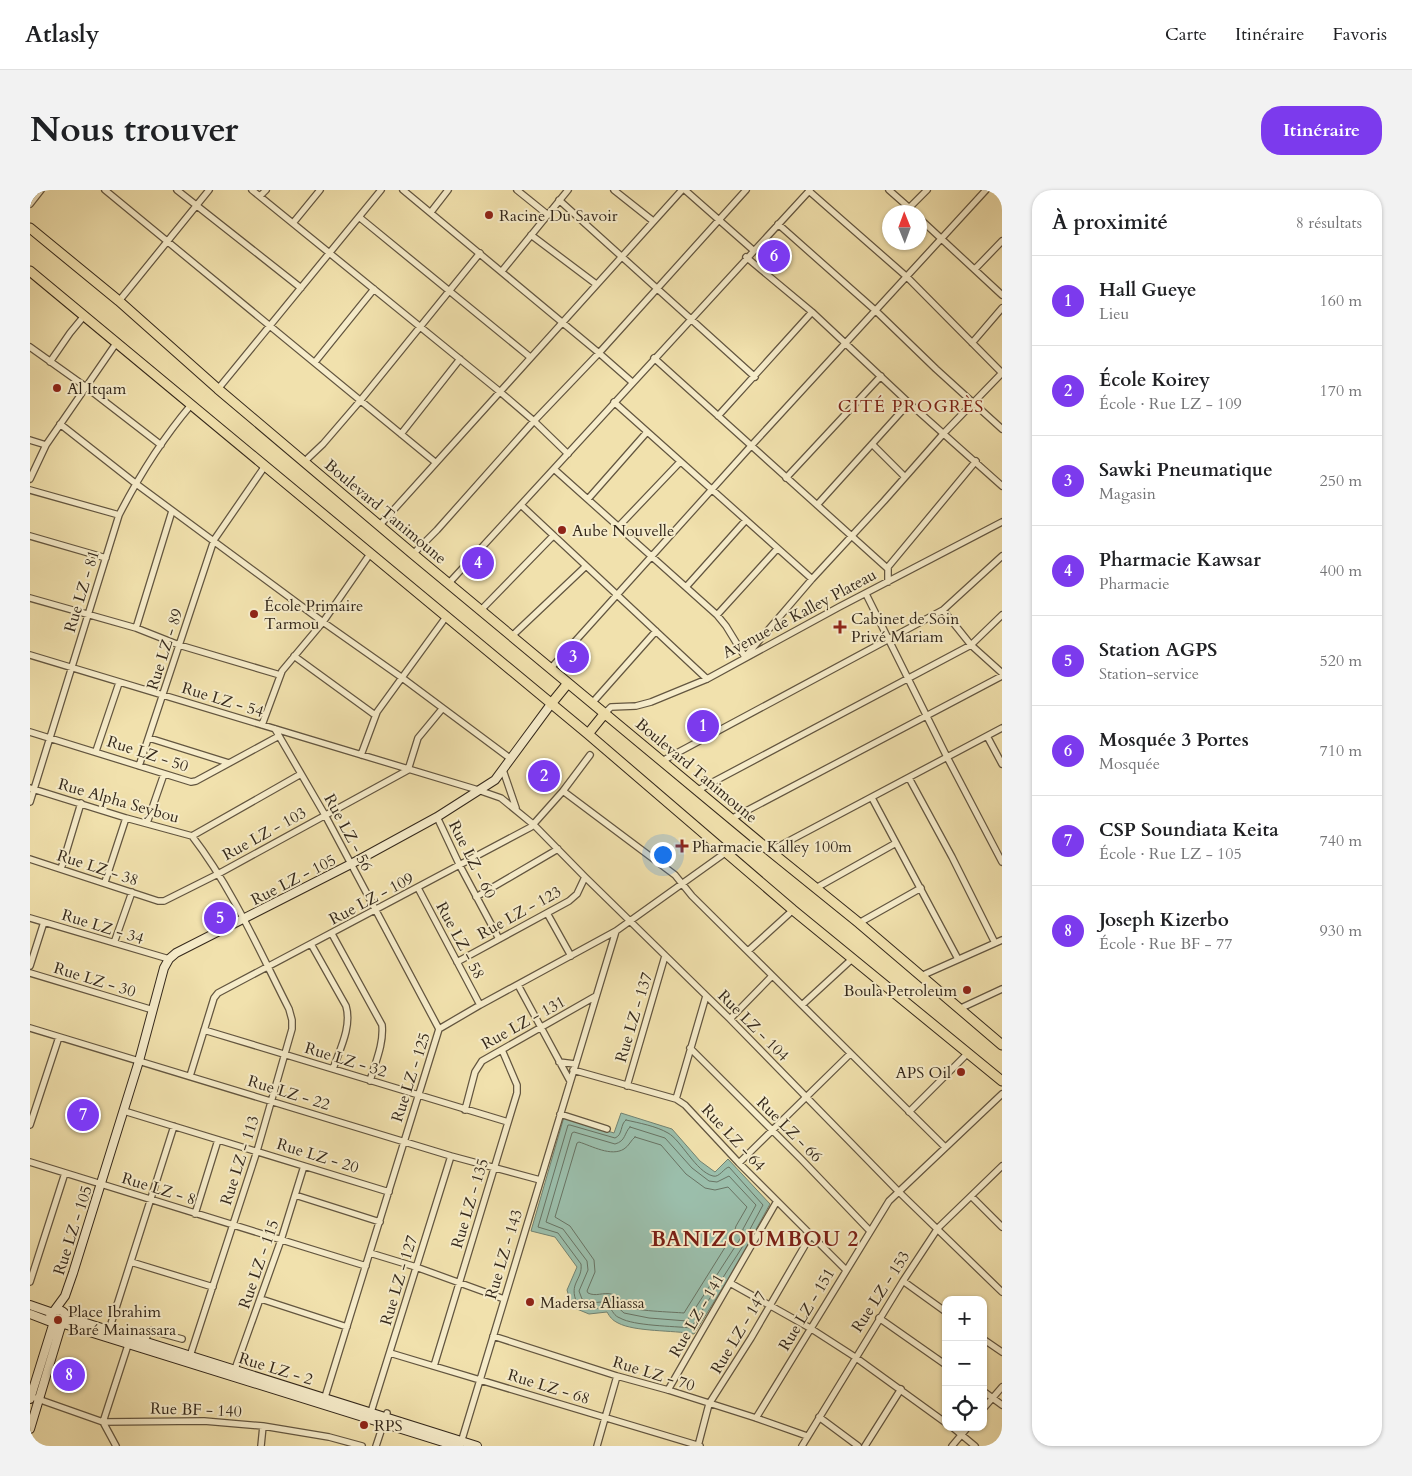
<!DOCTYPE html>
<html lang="fr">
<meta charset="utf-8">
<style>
:root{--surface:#fff;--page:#f2f2f2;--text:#202124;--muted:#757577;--line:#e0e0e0;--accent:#7c3aed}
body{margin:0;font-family:Cardo,serif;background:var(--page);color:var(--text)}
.controls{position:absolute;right:15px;bottom:15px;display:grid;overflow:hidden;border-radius:10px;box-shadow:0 1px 4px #0004}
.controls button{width:45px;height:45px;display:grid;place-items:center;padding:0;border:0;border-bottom:1px solid var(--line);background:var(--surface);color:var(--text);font:25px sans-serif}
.compass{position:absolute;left:852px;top:15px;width:45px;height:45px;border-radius:50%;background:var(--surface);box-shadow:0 1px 4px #0004;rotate:359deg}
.you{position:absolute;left:632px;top:664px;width:18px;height:18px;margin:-12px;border:4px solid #fff;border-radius:50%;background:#1a73e8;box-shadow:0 0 0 8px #1a73e833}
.badge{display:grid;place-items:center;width:32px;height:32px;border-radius:50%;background:var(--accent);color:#fff;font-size:16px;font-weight:700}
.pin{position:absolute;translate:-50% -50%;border:2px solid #fff;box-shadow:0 1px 5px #0006}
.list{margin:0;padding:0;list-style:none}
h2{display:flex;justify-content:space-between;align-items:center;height:65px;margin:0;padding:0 20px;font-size:21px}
h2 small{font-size:16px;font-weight:400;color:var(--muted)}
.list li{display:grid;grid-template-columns:32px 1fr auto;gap:15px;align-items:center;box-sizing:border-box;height:90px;padding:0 20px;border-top:1px solid var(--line)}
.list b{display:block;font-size:19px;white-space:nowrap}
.list p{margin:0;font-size:16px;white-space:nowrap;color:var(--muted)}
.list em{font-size:16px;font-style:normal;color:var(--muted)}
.icon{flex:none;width:28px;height:28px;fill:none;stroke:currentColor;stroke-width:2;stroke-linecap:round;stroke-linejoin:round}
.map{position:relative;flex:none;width:972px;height:1256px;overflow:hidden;border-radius:20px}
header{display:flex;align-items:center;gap:30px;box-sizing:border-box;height:70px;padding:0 25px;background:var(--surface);border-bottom:1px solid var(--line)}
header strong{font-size:24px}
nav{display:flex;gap:28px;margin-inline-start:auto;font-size:18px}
.intro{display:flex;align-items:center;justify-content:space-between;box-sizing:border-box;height:120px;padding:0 30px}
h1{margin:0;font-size:35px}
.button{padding:12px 22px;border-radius:20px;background:var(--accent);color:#fff;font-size:18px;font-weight:700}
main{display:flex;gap:30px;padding:0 30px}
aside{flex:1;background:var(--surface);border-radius:20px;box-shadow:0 1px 4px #0004}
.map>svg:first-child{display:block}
.water{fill:#9bbeab;stroke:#728271}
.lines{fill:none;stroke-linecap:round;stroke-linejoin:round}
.shore{stroke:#687363;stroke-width:1}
.minor-casing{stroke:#635640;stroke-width:8}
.secondary-casing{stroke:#34281b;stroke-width:10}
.primary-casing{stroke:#34281b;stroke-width:11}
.minor{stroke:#f6ecca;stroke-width:5.5}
.secondary{stroke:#f6ecca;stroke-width:8}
.primary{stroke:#f1e1ad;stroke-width:9}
.poi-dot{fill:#8f2418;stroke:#f6ecca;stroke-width:2}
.labels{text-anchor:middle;stroke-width:4;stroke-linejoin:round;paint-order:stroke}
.poi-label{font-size:16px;fill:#34281b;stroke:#f6ecca;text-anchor:start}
.street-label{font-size:16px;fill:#34281b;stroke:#f6ecca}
.neighbourhood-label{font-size:18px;letter-spacing:1px;fill:#7a1f14;stroke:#f6ecca}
.district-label{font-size:21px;font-weight:bold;letter-spacing:1px;fill:#7a1f14;stroke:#f6ecca}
</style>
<header>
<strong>Atlasly</strong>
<nav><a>Carte</a><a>Itinéraire</a><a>Favoris</a></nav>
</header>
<div class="intro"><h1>Nous trouver</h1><a class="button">Itinéraire</a></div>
<main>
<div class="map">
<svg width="972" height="1256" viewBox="0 0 972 1256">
<rect width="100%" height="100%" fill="#f1e1ad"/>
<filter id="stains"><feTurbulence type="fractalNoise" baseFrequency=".004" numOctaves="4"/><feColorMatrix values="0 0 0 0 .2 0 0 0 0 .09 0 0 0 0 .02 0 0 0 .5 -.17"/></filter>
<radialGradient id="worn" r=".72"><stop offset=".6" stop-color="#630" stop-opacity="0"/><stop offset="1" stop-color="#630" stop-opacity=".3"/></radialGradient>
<path class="water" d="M591,923l51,16 28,32 15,11 13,-13 42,45 -16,29 -1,6 -59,95c-21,-4 -59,-2 -76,-11 -6,-3 -8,-6 -11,-11l-18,2 -17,-7 -5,-17 10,-23 -22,-30 -24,-6 33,-114 50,16z"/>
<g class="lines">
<path class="shore" d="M596,930c13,3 30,6 42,13 13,7 28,39 45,43 6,2 11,-8 16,-9l34,38 -14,26 -1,7 -57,90c-18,-2 -57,-2 -71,-10 -6,-2 -7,-7 -11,-11l-19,2 -13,-6c-9,-20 6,-23 4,-39l-23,-31 -20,-6 30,-102h2l45,13c8,-3 5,-14 11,-18z
M600,937l35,11 27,30 17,13 8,1 12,-6 27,29 -13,24 -1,7 -55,85 -38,-3 -25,-5 -13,-12 -20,2 -9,-4 -3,-8 9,-21 -1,-9 -24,-32 -17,-7 26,-89 2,-1 41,12c11,-3 9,-11 15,-17z
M605,947l26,8 25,29 19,14 10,2 13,-3 19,20 -11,19 -2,7 -50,80c-11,-1 -52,-2 -58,-7 -6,-4 -7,-10 -15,-12 -8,-2 -15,3 -23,-1l-1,-2 8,-19 -1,-12 -24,-34 -15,-9 22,-74 2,-1c13,4 32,15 45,7 5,-3 7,-9 11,-12z"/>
<g class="minor-casing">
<path id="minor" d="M75,0l330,272
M147,0l124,98
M222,0l247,201 35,30 34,33
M373,0l196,163 33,29
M487,0l31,25
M584,0l39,31
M655,0l68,60
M859,0l25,22
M779,1l98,86 95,96
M230,6l6,-6
M529,10l196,177
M0,14l11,-14
M879,18l18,-18
M401,22l17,-22
M329,27l171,140
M889,28l83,77
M263,33l27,-33
M748,34l98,87 60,58 66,60
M501,45l65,49
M716,67l66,55 97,91 93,83
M945,79l27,-28
M472,81l66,-81
M89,111l90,-111
M942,153l30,-35
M0,157l56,40 75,58
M624,168l233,210
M20,172l20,-29 14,-17
M285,172l59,-73
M188,199l163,-199
M584,212l198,177
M688,226l94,-104
M30,234l75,59 188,139 78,55 110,82
M371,244l59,-75
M0,250l16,5
M842,254l33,33
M275,271l18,-17 37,-43 120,-148
M524,279l163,146 9,11 19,31 67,-78 72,-78 60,-68 58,-60
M756,288l95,-102
M0,289l16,-34 71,-103
M0,300l89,25
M558,309l59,-67
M491,315l186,174
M787,315l92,-102
M349,336l303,-336
M589,336l61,-64
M0,346l76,22
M383,364l24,-24 97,-109 65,-68 147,-163
M858,392v-15l88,-106
M419,393l361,-393
M656,397l60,-67
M836,404l81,163 55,105
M0,408l106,30 43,17 101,30
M451,420l72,-74
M913,420l28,35 31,28
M687,425l60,-66
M106,438l36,-117
M483,445l73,-69
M0,465l448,135 23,8 33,27 51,52 145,142 168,172 104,101
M264,466l81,59
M521,478l200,-222 235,-256
M563,512l63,-71
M575,523l6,-6 25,-1 15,-4 56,-23 132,-72 163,-85
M232,535l20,-54 41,-49 47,-68
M245,539l50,86 114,214
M0,542l161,50 5,-1 83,-45
M957,546l15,28
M119,548l80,25
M66,561l23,-68
M331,565l16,-43 69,-95
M632,571l281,-151 59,-54
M109,576l75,-226 51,-74
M378,580l10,-32 24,-29
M473,580l13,38
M879,588l43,79 43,86
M0,598l96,30 66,18c40,52 67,114 97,173l3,11v9l-35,122 -67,205
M668,600l273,-145 31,-30
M533,601l112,84 17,21 253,251
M842,608l86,161
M0,612l89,-287c20,-39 44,-77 72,-110
M407,627l23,49 39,73
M701,629l271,-143
M117,633l17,-49
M162,646l109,-62
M740,661l232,-123
M0,669l128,42h6l54,-27 190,-104
M31,679l20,-66
M75,692l21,-64
M388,698l62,117
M786,698l80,-45
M446,707l82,-48
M517,723l24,43
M0,728l139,41
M829,733l62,-35
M302,744l50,91c2,19 -7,38 -12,56
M84,753l18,-51
M281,754l35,62c6,20 -6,43 -13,63
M718,761l45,-41
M427,772l112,-61 8,-7 8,-17
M0,776l14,-44
M0,783l123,37
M891,786l81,-36
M488,795l52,96
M772,815l50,-46
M929,819l43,-20
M700,829l42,-43
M0,838l421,128 89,24
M174,840l304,92
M660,858l112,112 68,71
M529,872l16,2
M543,880l103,29 9,6 54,58 107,107
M160,886l24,-78 4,-5 313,-166 32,-36 27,-36
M597,896l38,-130
M646,909l30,-103
M435,920l10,-38 7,-11 114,-65
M94,921l265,81
M879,922l59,-59
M530,924l47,15
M0,935l29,-88
M0,972l336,104
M709,973l111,-109
M265,1005l85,27
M941,1006l31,31
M165,1024l23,-74
M340,1063l46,14 88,32
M101,1072l82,25
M873,1091l43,31
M0,1092l35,-109
M700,1093l80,45 45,29 91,66
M231,1109l86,28
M849,1128l67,47
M79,1140l65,-204
M463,1146l124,40 51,14 88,28 51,18
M953,1149l19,13
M115,1152l4,-12 33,9
M360,1163l310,93
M404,1176l83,-273v-8l-15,-35
M205,1179l46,-129 23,-74
M638,1200l109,-189
M953,1201l19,14
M295,1207l114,-368 41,-24 136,-74 109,-78
M5,1208l68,24 101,-1 59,5 66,11 33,9
M953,1219l19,-22
M341,1222l80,-256
M789,1227l39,29
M726,1228l133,-217 113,-107
M922,1237l23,19
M86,1256l-13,-24 25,-77
M231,1256l2,-20
M346,1256l11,-33
M430,1256l156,-515
M567,1256l20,-70
M668,1256l11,-42 42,-66 60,-103
M772,1256l101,-165 35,-53 64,-62
M835,1256l36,-57
M922,1256l16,-19"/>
</g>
<g class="secondary-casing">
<path id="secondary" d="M0,1115l23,8
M20 1128a8 8 0 1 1 16 0a8 8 0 1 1-16 0Z
M24,1121l11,-15 8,-23 66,-212 25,-93 5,-9 7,-6 175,-89 86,-47 58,-37 56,-76
M0,1124l21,8
M37,1127l410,129
M34,1134l392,122
M0,1209l23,-74
M0,1239l31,-103"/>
</g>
<g class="primary-casing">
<path id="primary" d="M0,38l89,73 99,88 195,165 357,297 89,72 143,122
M0,81l558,463 205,176 209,171
M521,514l17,-21
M558,544l17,-21"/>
</g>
<use href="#minor" class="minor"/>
<use href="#secondary" class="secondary"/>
<use href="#primary" class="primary"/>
</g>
<g class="poi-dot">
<circle cx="459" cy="25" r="5"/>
<circle cx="27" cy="198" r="5"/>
<circle cx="532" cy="340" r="5"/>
<circle cx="224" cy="424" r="5"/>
<path d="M807.5 429.5h5v5h5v5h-5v5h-5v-5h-5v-5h5z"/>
<path d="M649.5 648.5h5v5h5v5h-5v5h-5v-5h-5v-5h5z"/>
<circle cx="937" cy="800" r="5"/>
<circle cx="931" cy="882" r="5"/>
<circle cx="500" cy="1112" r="5"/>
<circle cx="28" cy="1130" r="5"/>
<circle cx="334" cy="1235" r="5"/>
</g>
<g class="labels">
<g class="poi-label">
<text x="469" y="31">Racine Du Savoir</text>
<text x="37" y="204">Al Itqam</text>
<text x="542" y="346">Aube Nouvelle</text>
<text x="234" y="421">École Primaire<tspan x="234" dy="18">Tarmou</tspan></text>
<text x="821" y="434">Cabinet de Soin<tspan x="821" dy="18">Privé Mariam</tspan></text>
<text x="662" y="662">Pharmacie Kalley 100m</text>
<text x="927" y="806" text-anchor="end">Boula Petroleum</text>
<text x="921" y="888" text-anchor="end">APS Oil</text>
<text x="510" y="1118">Madersa Aliassa</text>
<text x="38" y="1127">Place Ibrahim<tspan x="38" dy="18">Baré Mainassara</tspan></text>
<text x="344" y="1241">RPS</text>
</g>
<g class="street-label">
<text transform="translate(356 321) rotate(40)" y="6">Boulevard Tanimoune</text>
<text transform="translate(51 401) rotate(-73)" y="6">Rue LZ - 81</text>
<text transform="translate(769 423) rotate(-28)" y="6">Avenue de Kalley Plateau</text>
<text transform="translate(134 459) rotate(-72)" y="6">Rue LZ - 89</text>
<text transform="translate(193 509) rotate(17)" y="6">Rue LZ - 54</text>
<text transform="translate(118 563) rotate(18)" y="6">Rue LZ - 50</text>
<text transform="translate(667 580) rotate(40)" y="6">Boulevard Tanimoune</text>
<text transform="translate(89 610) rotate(16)" y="6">Rue Alpha Seybou</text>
<text transform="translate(319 642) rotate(62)" y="6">Rue LZ - 56</text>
<text transform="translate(234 643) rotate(-29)" y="6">Rue LZ - 103</text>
<text transform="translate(443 669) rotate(63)" y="6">Rue LZ - 60</text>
<text transform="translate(68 677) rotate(18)" y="6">Rue LZ - 38</text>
<text transform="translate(263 689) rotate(-27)" y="6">Rue LZ - 105</text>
<text transform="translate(341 708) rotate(-28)" y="6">Rue LZ - 109</text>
<text transform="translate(489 722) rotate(-29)" y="6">Rue LZ - 123</text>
<text transform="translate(73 736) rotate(17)" y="6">Rue LZ - 34</text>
<text transform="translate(431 750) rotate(62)" y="6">Rue LZ - 58</text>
<text transform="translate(65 789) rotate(17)" y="6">Rue LZ - 30</text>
<text transform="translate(603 827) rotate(-73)" y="6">Rue LZ - 137</text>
<text transform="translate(493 832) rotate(-29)" y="6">Rue LZ - 131</text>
<text transform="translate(724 835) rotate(45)" y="6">Rue LZ - 104</text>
<text transform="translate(316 869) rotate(17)" y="6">Rue LZ - 32</text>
<text transform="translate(380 887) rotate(-72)" y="6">Rue LZ - 125</text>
<text transform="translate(259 902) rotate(17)" y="6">Rue LZ - 22</text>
<text transform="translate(760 939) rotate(45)" y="6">Rue LZ - 66</text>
<text transform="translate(704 947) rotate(47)" y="6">Rue LZ - 64</text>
<text transform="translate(288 965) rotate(17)" y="6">Rue LZ - 20</text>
<text transform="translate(209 970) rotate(-72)" y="6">Rue LZ - 113</text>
<text transform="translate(129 998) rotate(17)" y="6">Rue LZ - 8</text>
<text transform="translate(439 1013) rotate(-73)" y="6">Rue LZ - 135</text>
<text transform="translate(42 1040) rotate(-72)" y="6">Rue LZ - 105</text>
<text transform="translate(473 1064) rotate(-73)" y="6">Rue LZ - 143</text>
<text transform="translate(228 1074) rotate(-71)" y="6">Rue LZ - 115</text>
<text transform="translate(368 1090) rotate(-73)" y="6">Rue LZ - 127</text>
<text transform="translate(850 1101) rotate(-57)" y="6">Rue LZ - 153</text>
<text transform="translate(776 1119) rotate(-59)" y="6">Rue LZ - 151</text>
<text transform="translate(666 1125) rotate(-60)" y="6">Rue LZ - 141</text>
<text transform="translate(708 1142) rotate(-59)" y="6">Rue LZ - 147</text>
<text transform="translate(246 1178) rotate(17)" y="6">Rue LZ - 2</text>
<text transform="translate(624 1183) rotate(17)" y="6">Rue LZ - 70</text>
<text transform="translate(519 1196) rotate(17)" y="6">Rue LZ - 68</text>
<text transform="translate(166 1219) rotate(2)" y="6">Rue BF - 140</text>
</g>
<g class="neighbourhood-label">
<text x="881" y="222">CITÉ PROGRÈS</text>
</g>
<g class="district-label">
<text x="725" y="1056">BANIZOUMBOU 2</text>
</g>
</g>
<rect width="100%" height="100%" filter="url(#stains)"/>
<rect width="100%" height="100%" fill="url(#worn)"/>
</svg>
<div class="controls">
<button>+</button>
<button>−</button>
<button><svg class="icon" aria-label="locate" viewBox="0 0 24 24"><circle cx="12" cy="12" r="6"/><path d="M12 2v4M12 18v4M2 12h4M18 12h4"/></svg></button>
</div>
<svg class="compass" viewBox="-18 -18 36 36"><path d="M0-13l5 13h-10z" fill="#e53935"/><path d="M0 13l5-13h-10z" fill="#757577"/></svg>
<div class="you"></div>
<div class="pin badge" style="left:673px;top:536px">1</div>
<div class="pin badge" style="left:514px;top:586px">2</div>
<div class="pin badge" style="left:543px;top:467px">3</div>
<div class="pin badge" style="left:448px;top:373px">4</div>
<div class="pin badge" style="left:190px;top:728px">5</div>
<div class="pin badge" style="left:744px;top:66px">6</div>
<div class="pin badge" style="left:53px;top:925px">7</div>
<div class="pin badge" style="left:39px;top:1185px">8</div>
</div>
<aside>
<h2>À proximité<small>8 résultats</small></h2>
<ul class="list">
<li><span class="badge">1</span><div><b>Hall Gueye</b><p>Lieu</p></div><em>160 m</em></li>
<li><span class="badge">2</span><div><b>École Koirey</b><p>École · Rue LZ - 109</p></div><em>170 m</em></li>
<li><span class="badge">3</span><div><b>Sawki Pneumatique</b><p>Magasin</p></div><em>250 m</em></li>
<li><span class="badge">4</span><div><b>Pharmacie Kawsar</b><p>Pharmacie</p></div><em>400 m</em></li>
<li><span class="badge">5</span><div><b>Station AGPS</b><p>Station-service</p></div><em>520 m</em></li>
<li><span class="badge">6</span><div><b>Mosquée 3 Portes</b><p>Mosquée</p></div><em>710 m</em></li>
<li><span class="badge">7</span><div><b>CSP Soundiata Keita</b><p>École · Rue LZ - 105</p></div><em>740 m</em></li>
<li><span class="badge">8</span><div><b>Joseph Kizerbo</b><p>École · Rue BF - 77</p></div><em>930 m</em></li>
</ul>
</aside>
</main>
